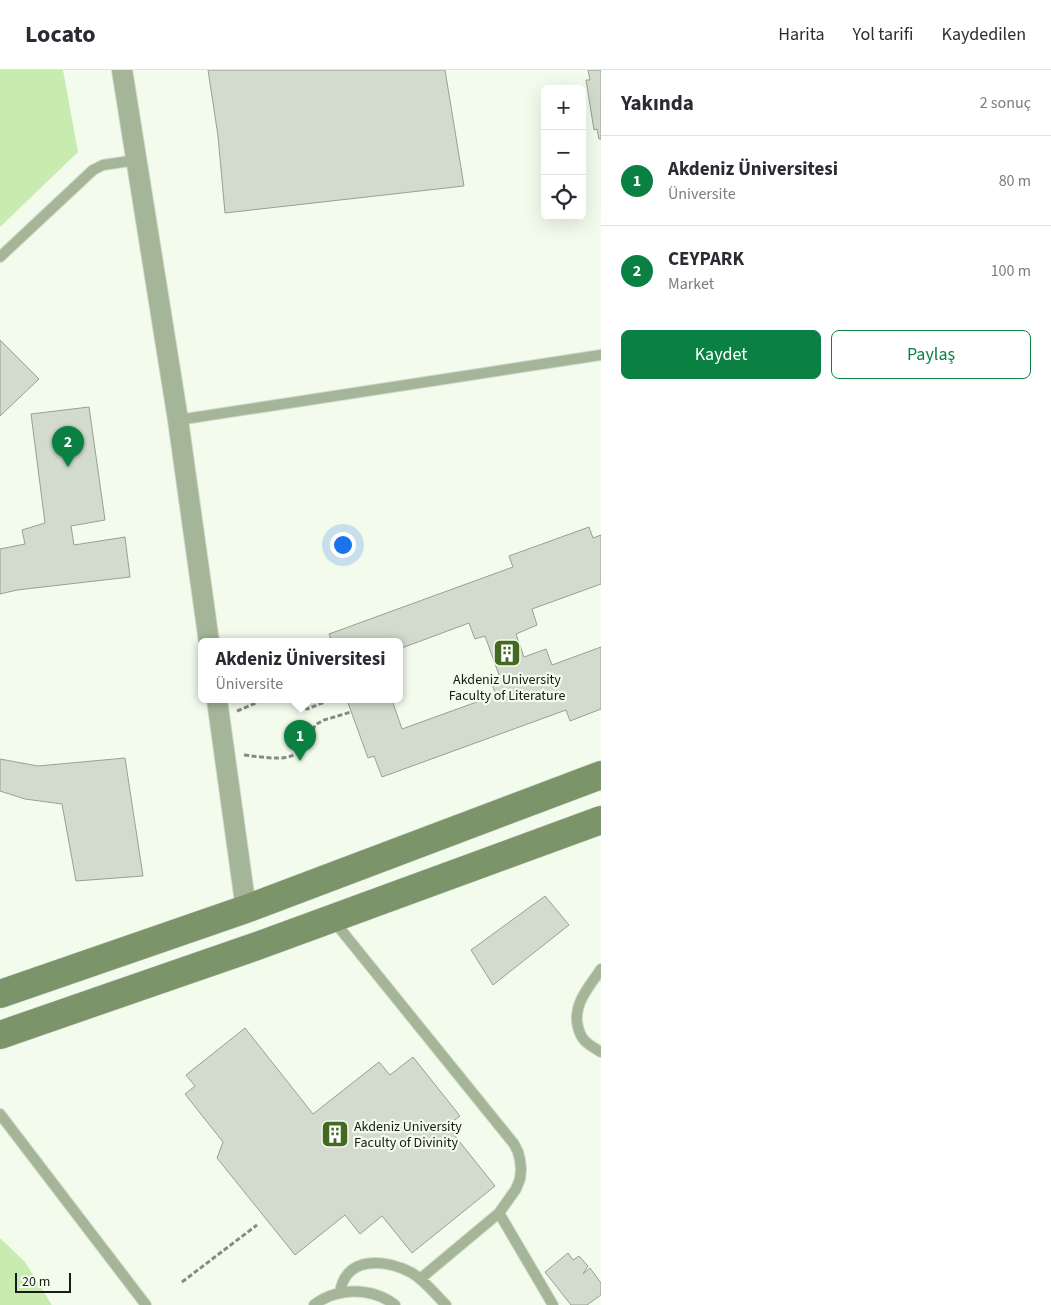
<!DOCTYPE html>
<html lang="tr">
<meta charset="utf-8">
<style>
:root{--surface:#fff;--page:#f7f7f7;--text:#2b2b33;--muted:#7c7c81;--line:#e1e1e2;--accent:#0b8043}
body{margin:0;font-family:"Source Sans 3",sans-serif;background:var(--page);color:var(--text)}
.controls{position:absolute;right:15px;top:15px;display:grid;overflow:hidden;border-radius:8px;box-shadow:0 5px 20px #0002}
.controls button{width:45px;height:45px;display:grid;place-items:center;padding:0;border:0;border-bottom:1px solid var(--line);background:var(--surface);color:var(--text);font:25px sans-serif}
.scale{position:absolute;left:15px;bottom:12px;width:56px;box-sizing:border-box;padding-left:5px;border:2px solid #181b16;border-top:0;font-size:14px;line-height:18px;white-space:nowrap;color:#181b16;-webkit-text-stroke:4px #f3fbed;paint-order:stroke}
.you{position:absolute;left:342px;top:474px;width:18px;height:18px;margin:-12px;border:4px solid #fff;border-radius:50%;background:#1a73e8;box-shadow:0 0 0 8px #1a73e833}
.badge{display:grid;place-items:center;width:32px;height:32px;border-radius:50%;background:var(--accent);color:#fff;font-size:16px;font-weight:700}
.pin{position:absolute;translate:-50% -41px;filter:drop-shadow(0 1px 2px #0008)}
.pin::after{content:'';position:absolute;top:26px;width:18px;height:15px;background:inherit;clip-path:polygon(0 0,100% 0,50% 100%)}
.popup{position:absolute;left:198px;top:568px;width:205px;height:65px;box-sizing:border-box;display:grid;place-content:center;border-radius:8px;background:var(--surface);filter:drop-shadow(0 1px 4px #0005);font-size:16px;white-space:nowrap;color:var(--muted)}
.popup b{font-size:19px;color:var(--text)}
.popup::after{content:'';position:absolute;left:50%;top:100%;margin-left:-10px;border:10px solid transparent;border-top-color:var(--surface)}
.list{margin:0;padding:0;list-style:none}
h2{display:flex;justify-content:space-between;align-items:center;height:65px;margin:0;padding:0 20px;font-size:21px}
h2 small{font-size:16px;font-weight:400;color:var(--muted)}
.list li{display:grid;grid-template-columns:32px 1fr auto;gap:15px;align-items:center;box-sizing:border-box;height:90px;padding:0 20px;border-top:1px solid var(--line)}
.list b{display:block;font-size:19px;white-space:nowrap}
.list p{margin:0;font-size:16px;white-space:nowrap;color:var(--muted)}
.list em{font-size:16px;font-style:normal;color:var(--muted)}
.actions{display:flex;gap:10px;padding:15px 20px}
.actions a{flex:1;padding:11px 0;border:1px solid var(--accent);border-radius:8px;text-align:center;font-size:18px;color:var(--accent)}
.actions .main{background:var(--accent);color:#fff}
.icon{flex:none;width:28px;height:28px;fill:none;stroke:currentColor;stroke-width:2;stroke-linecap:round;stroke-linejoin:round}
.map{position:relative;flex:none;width:601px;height:1235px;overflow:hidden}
header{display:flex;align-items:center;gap:30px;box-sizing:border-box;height:70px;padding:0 25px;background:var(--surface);border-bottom:1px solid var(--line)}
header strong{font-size:24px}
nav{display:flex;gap:28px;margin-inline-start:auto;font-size:18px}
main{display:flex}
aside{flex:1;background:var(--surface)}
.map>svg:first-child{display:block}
.green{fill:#c8ecaf}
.building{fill:#d3dbce;stroke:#98a094}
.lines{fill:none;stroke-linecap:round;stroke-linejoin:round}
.lane-casing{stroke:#d0d7cb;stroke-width:12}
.street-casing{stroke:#d0d7cb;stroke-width:22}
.secondary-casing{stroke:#d0d7cb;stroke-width:29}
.path{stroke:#868b82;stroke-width:3;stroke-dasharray:5 2.5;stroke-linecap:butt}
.lane{stroke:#a4b598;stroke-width:10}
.street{stroke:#a4b598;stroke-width:20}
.secondary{stroke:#7b946a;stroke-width:28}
.labels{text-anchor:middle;stroke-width:4.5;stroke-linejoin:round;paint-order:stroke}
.poi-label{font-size:14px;fill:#181b16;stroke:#f3fbed}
</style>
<header>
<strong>Locato</strong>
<nav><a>Harita</a><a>Yol tarifi</a><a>Kaydedilen</a></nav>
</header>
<main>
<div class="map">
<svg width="601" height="1235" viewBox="0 0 601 1235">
<rect width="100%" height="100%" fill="#f3fbed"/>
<path class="green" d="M0,0h63l15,82 -78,75z
M0,1168l25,24 27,43h-52z"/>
<path class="building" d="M208,0h237l19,116 -239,27 -7,-77z
M588,0h13v69h-2l-2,-10 -3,1 -8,-50h4z
M0,270l39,39 -39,37z
M89,337l16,113 -34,6 3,19 51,-8 5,40 -113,13 -17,4v-45l25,-5 -3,-14 23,-7 -14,-109z
M589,457l4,11 8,-3v49l-69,25 5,16 -21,9 8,23 22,-8 6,16 49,-18v62l-31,12 -4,-11 -184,67 -8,-21 -6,2 -21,-58h45l10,29 94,-34 -6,-16 9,-4 -14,-39 -10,3 -6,-16 -70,26v-7h-67l-3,-8 184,-67 -4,-11z
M125,688l18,118 -67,5 -14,-77 -37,-5 -25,-8v-32l38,7z
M545,826l24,29 -76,60 -22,-35z
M245,958l68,86 66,-52 11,13 23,-18 47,59 -13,10 48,60 -83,67 -30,-37 -22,18 -15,-19 -50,40 -78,-97 6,-16 -38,-48 10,-8 -9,-11z
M568,1183l5,7 6,-4 9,10 -5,8 7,-6 11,15v12l-14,10h-16l-26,-33z"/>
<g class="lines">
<g class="lane-casing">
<path id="lane" d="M0,187l93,-87 10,-5 33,-5
M178,350l423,-65
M333,850l181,224 4,8 2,8 1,9 -1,10 -4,10 -17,24 -79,66
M601,899c-11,17 -26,32 -24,53 1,7 3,14 8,19 4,4 11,8 16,11
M0,1044l146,191
M499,1143l54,92
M340,1223c5,-38 46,-34 72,-20 13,8 23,21 34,32
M314,1235c23,-18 58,-18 81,0"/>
</g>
<g class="street-casing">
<path id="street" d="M122,0l56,350 31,222
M217,630l29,209"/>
</g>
<g class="secondary-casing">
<path id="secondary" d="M0,924l246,-85 355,-134
M0,965l257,-89 344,-126"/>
</g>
<path class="path" d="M292,630l15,9 23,-9
M237,641l26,-11
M244,685c36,4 58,11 71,-30l9,-5 27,-8
M182,1212l75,-57"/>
<use href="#lane" class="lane"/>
<use href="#street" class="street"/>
<use href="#secondary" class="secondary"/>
</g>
<defs>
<g id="building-square" transform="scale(1.4375)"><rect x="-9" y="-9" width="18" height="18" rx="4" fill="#446922" stroke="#f3fbed"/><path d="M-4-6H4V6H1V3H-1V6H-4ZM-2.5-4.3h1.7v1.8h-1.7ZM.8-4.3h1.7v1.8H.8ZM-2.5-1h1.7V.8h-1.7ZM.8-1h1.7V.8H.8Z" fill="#fff"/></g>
</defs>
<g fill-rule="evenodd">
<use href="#building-square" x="507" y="583"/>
<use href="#building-square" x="335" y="1064"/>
</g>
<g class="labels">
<g class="poi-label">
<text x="507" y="614">Akdeniz University<tspan x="507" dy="16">Faculty of Literature</tspan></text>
<text x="354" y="1061" text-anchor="start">Akdeniz University<tspan x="354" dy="16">Faculty of Divinity</tspan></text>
</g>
</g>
</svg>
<div class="controls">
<button>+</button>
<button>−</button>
<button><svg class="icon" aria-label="locate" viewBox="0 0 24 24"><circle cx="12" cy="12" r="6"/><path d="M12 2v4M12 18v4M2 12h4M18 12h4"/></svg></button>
</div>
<div class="scale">20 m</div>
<div class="you"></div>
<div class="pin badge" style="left:300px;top:691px">1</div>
<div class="popup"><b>Akdeniz Üniversitesi</b>Üniversite</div>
<div class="pin badge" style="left:68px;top:397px">2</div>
</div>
<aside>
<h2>Yakında<small>2 sonuç</small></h2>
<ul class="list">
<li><span class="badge">1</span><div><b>Akdeniz Üniversitesi</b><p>Üniversite</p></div><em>80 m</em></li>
<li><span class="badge">2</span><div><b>CEYPARK</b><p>Market</p></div><em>100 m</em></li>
</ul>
<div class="actions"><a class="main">Kaydet</a><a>Paylaş</a></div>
</aside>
</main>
